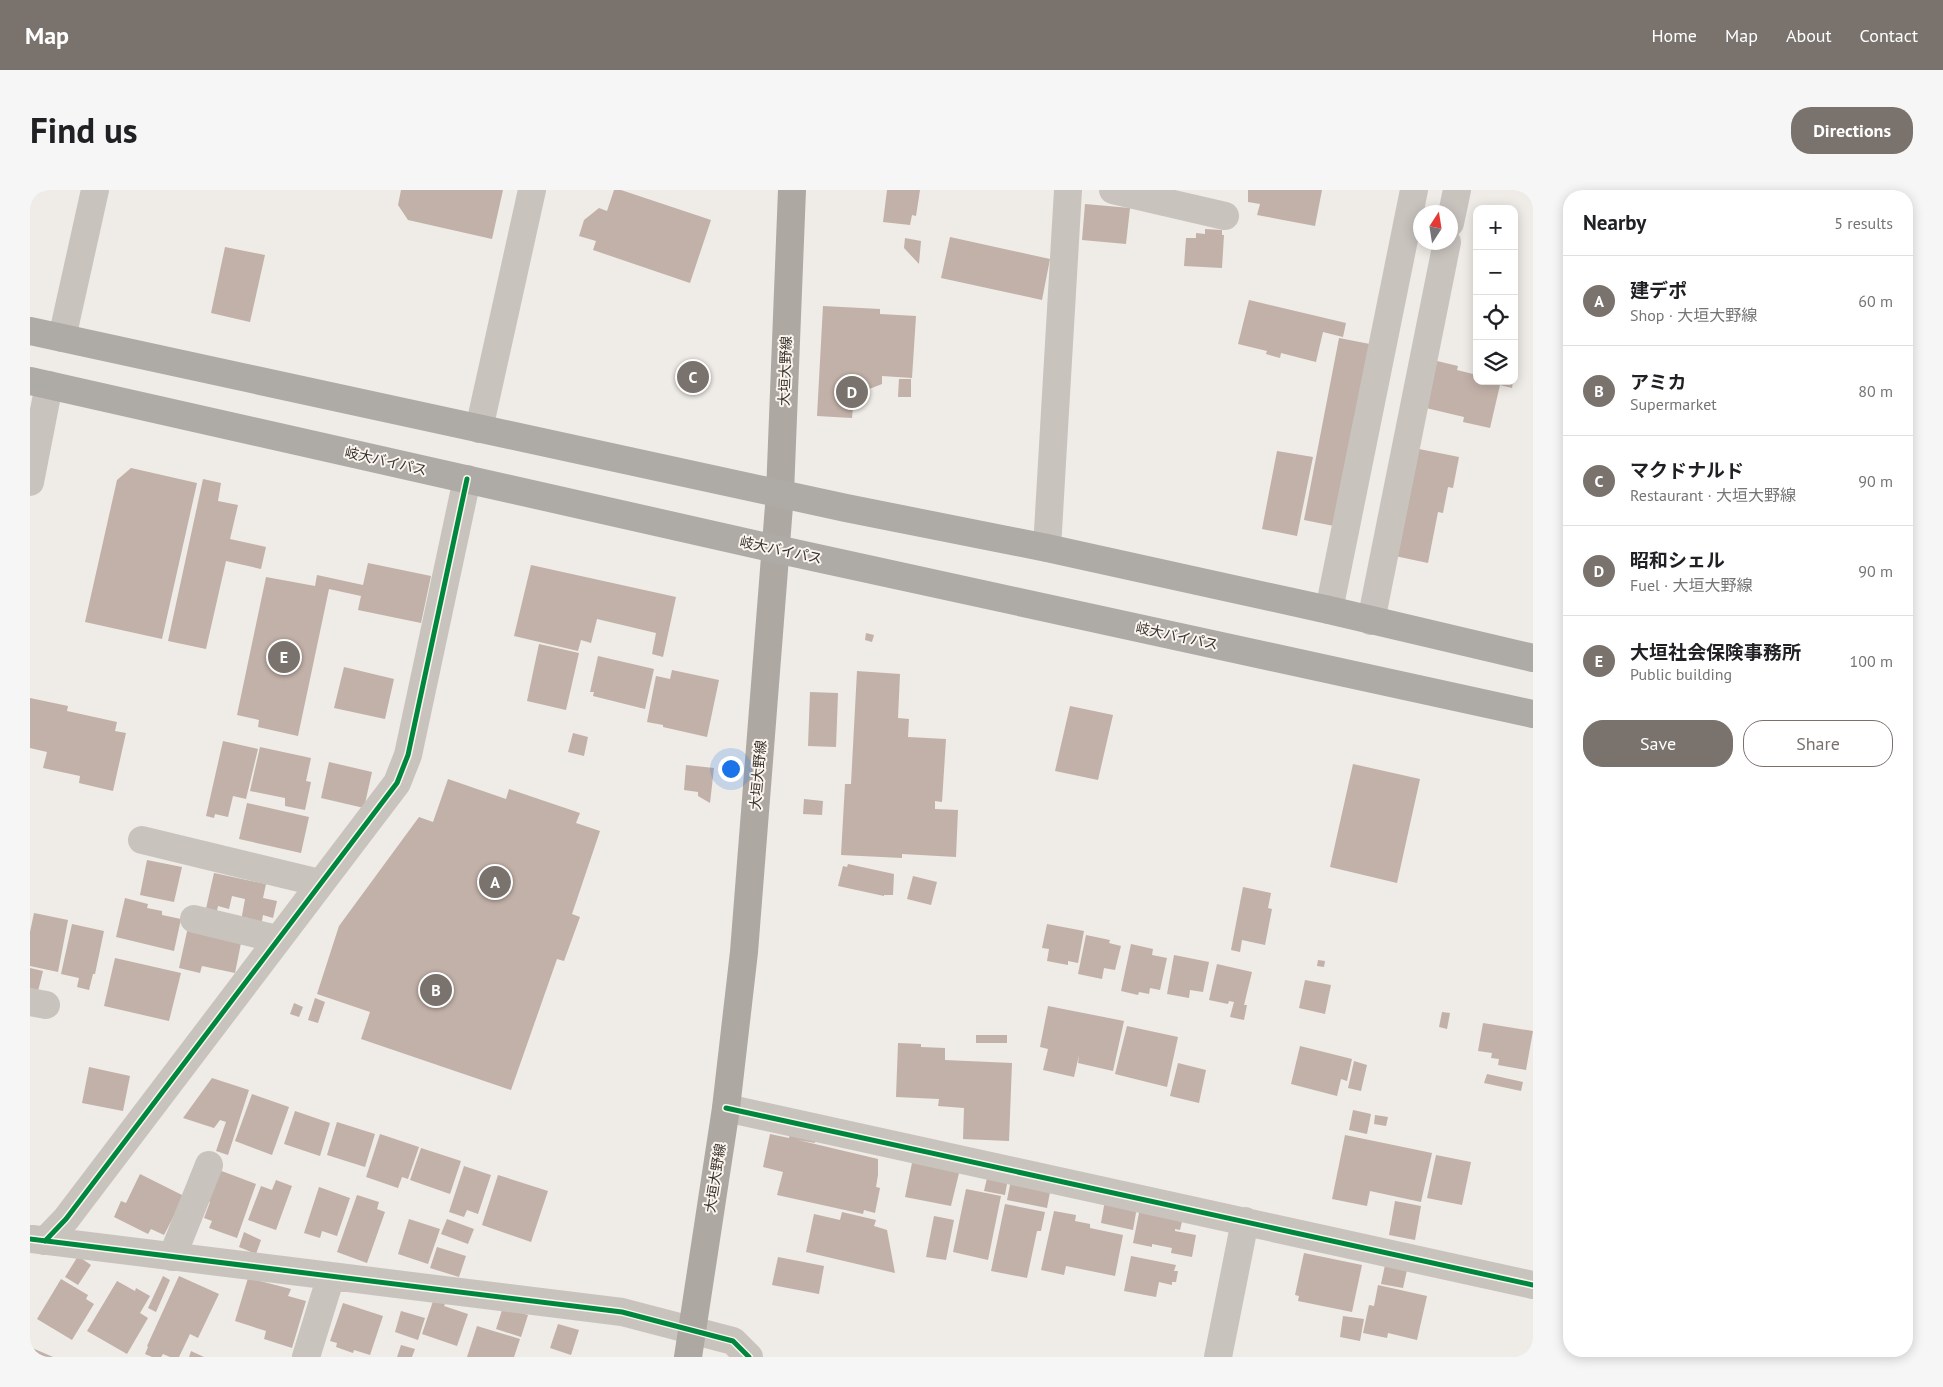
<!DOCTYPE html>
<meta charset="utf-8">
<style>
:root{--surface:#fff;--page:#f6f6f6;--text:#202124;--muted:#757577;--line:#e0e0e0;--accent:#79726d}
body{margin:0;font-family:"PT Sans","Noto Sans JP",sans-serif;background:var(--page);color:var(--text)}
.controls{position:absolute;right:15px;top:15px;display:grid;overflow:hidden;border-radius:10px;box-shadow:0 2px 12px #0003}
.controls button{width:45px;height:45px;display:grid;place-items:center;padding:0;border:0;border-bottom:1px solid var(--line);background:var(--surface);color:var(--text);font:25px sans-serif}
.compass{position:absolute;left:1383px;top:15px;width:45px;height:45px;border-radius:50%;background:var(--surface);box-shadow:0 2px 12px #0003;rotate:12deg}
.you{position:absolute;left:700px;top:578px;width:18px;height:18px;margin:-12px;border:4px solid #fff;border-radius:50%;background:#1a73e8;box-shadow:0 0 0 8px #1a73e833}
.badge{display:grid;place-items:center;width:32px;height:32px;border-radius:50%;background:var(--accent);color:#fff;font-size:16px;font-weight:700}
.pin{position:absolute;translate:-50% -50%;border:2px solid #fff;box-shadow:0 1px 5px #0006}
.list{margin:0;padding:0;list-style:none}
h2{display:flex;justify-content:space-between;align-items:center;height:65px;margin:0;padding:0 20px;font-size:21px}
h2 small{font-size:16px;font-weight:400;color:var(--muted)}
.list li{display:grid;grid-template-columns:32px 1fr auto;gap:15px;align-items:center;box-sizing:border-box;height:90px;padding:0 20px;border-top:1px solid var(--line)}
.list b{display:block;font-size:19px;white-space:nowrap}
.list p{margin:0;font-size:16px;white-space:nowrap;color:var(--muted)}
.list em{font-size:16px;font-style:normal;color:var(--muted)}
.actions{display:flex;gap:10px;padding:15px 20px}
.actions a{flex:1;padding:11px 0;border:1px solid var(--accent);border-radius:20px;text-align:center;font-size:18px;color:var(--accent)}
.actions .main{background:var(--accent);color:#fff}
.icon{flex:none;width:28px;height:28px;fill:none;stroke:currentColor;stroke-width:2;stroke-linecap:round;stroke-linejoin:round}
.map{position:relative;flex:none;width:1503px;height:1167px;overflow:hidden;border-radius:20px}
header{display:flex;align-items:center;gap:30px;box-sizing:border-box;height:70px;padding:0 25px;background:var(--accent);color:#fff}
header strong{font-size:24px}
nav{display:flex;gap:28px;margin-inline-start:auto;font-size:18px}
.intro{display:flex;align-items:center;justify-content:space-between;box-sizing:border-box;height:120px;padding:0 30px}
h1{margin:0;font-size:35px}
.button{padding:12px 22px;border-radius:20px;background:var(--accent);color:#fff;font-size:18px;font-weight:700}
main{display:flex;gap:30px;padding:0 30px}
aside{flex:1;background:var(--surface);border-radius:20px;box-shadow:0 2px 12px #0003}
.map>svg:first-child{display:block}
.building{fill:#c2b1a8}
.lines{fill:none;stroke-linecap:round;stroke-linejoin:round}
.minor{stroke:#c9c3be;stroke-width:28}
.major{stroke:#aea8a3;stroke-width:28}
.highway{stroke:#aeaaa5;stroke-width:28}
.cycleway-casing{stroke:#faf5ef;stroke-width:8}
.cycleway{stroke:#00873e;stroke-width:5}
.labels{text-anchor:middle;stroke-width:4;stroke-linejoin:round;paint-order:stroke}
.street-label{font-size:14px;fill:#3a312c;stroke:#faf5ef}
</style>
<header>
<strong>Map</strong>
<nav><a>Home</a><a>Map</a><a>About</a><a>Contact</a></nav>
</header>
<div class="intro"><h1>Find us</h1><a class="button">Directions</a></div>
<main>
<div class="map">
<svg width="1503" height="1167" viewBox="0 0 1503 1167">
<rect width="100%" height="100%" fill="#efebe6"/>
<path class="building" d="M371,0h102l-11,49 -84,-19 -10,-15z
M584,0h7l90,30 -21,63 -97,-33 3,-9 -17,-5 5,-16 15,-12 8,3z
M857,0h33l-4,26 -4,-1 -2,10 -27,-3z
M1218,0h74l-7,36 -58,-11 3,-11 -12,-2z
M1055,14l45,4 -4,36 -44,-4z
M1175,39l17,1v5h2l-2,33 -38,-2 2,-28h10v-5l9,1z
M920,47l100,22 -8,41 -101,-22z
M875,48l16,3 -2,23 -15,-16z
M195,57l40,8 -15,67 -39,-9z
M1219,110l97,23 -3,14 -20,-5 -7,30 -35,-9 -1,5 -14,-4 1,-3 -29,-7z
M793,116l57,3v5l36,2 -4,62 -30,-2v8l-28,11 -2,23 -35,-2z
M1309,148l36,7 -36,182 -35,-7z
M1407,171l21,5 -1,4 20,5v6h36l-1,7 -12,-3 -10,43 -27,-6 1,-5 -38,-9z
M1484,171h4l-3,12h-1z
M869,189h12v18h-13z
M1384,258l45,9 -6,31 -5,-1 -5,26 -5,-1 -10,51 -33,-7z
M1247,261l36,6 -16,79 -35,-7z
M101,278l66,15 -35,156 -77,-17 32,-142z
M173,289l18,4 -3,18 20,4 -8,34 36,8 -5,22 -35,-8 -20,88 -38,-8z
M338,373l63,13 -10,47 -63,-13 3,-14 -32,-7 -31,147 -40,-9 1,-7 -22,-5 29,-138 49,9 2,-11 46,10z
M501,375l145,32 -13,60 -11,-3 4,-21 -59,-14 -6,24 -10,-3 -3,11 -64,-15z
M836,443l8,2 -2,7 -7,-2z
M509,454l40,9 -13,57 -39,-9z
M568,466l56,13 -9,40 -52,-13 1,-4h-4z
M314,477l50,12 -9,40 -51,-11z
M642,480l47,10 -12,57 -44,-10v-2l-16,-3 9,-46 14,3z
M827,481l43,3 -2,44 11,1 -1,18 38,2 -4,63 -7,-1v8l23,1 -2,47 -54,-3v4l-61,-3 4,-71h6z
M780,502l28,1 -2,54 -28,-1z
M0,508l38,8 -1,5 50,11 -2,9 11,2 -13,58 -34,-8 1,-7 -37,-8 4,-16 -17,-4z
M1040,516l43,9 -15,65 -43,-9z
M543,543l15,4 -4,19 -16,-4z
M193,551l35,8 -12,50 -13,-3 -5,21 -13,-3 -1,4 -8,-2z
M230,557l51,11 -5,23 5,1 -6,28 -20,-4v-8l-35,-7z
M299,572l43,10 -8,36 -43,-10z
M1323,574l67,15 -23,104 -67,-16z
M656,575l28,3 -4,35 -12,-7v-4l-14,-2z
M418,589l58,20 3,-10 71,24 -4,10 24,8 -28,83 8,3 -16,44 -7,-2 -46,131 -150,-51 9,-27 -53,-18 22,-68 80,-109 14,5z
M774,609l19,2 -1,14 -19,-1z
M217,613l62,14 -8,36 -62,-14z
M117,670l35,7 -8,35 -34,-7z
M818,674l46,10 -1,21h-9v1l-46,-10 5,-20 4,1z
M184,683l52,11 -3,14 14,3 -4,17 -10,-3 -2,11 -20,-5 4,-22 -13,-3 -3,13 -11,-3 -2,10 -11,-3z
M883,686l24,6 -6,23 -24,-6z
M1213,697l28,6 -3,15 4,1 -7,36 -23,-5 -2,12 -9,-2z
M95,708l23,6 -1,4 15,3v4l19,4 -7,32 -58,-14z
M4,723l34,7 -10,52 -28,-6v-34z
M42,734l32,7 -9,43h-2l-4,16 -12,-3 2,-9 -18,-4z
M1017,734l37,7 -6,32 -10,-2v4l-21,-4 2,-12 -7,-1z
M158,737l54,11 -7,35 -33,-7 -2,7 -21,-5z
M1056,745l24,5 -1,3 12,3 -6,24 -11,-2 -2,11 -24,-5z
M1101,754l22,5 -1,6 15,3 -7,32 -10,-2 -1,6 -10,-2 -1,3 -17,-4z
M1144,765l35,7 -6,30 -13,-2 -1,8 -22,-4z
M85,768l66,15 -12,48 -65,-15z
M1288,770l7,1 -1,6 -7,-1z
M1187,774l35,8 -8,33h3l-3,15 -14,-3 4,-15 -5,-1 -1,3 -19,-4z
M0,778l13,3 -5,20 -8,-2z
M1275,790l26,5 -6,29 -26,-6z
M285,808l10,4 -7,21 -10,-3z
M264,813l9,4 -4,10 -9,-3z
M1018,816l76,15 -11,50 -35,-8 1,-8 -5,22 -31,-7 5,-21 -8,-2z
M1412,822l8,1 -3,16 -8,-2z
M1453,833l50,8 -7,39 -28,-5 1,-6 -8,-1 1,-5 -14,-2z
M1097,836l51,11 -11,50 -52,-13z
M946,845h31v8h-31z
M868,853l23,1v3l24,1v12l67,3 -3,78 -46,-2 1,-31 -26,-2 1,-7 -43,-2z
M1270,856l52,13 -5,22 -6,-2 -4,17 -46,-12z
M1324,871l13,4 -6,26 -13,-3z
M1148,873l28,7 -7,33 -29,-7z
M59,877l41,9 -7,35 -41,-8z
M1457,884l36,8 -2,9 -37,-8z
M182,888l37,12 -21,65 -12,-4 10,-29 -6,-2 -6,8 -31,-10z
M222,904l37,13 -17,48 -37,-14z
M1323,920l18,4 -4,20 -18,-4z
M265,921l35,12 -10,33 -36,-12z
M1345,925l13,2 -2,9 -12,-2z
M307,932l38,12 -10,33 -38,-12z
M761,940l25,6 -1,7 -17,-3 80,19v16l-2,12 4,1 -5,25 -11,-3 -1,4 -86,-19 6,-23 -20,-5 7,-33 19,4z
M350,944l39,13 -11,32 -6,-2 -4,11 -32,-11z
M1315,945l87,18 -11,49 -51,-11 -3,15 -35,-7z
M391,958l40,13 -11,33 -40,-14z
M1406,965l35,7 -9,43 -35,-7z
M883,968l47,11 -9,37 -46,-9z
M434,976l27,9 -13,39 -11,-4 -3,7 -15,-5z
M189,980l37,14 -19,54 -28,-10 3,-7 -8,-3 6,-16 -3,-1z
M110,984l44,22 -20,39 -13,-6 -3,5 -34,-17 7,-16 5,2z
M958,984l20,4 -3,17 -21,-4z
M468,985l50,16 -17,51 -49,-17z
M246,990l16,6 -16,44 -28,-10 13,-34 11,4z
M981,990l40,7 -4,21 -40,-8z
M289,997l31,11 -13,38 -15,-5 -2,7 -16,-5z
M936,999l35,7 -13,64 -35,-8z
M327,1005l22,7 -2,7 8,3 -18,51 -30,-11z
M1075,1010l32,7 -4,23 -32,-7z
M1365,1011l26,5 -6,34 -26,-5z
M975,1014l40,8 -4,19h-4l-10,47 -36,-7z
M1110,1018l43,9 -3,13 -5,-1v2l21,4 -4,22 -21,-4 1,-5 -20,-4v3l-19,-4z
M1024,1021l22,4 -1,6 15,3v4l33,7 -8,41 -49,-10 -2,9 -23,-5z
M812,1022l34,8 -2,6 13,4 8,43 -89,-21 8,-38 26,6z
M904,1026l20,4 -8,40 -20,-3z
M379,1029l31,10 -12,35 -30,-10z
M417,1029l27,10 -6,15 -27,-10z
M214,1042l17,8 -5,14 -17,-7z
M407,1057l29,9 -7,21 -29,-9z
M1274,1063l58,12 -10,47 -54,-11 1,-5 -4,-1z
M48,1066l13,9 -13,20 -13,-8z
M1101,1066l45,9 -2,6h4l-2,11h-4v3l-13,-3 -3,15 -32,-6z
M748,1067l46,9 -5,28 -47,-9z
M1355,1075l22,5 -4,18 -22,-4z
M133,1086l7,4 -14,32 -8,-4z
M149,1086l40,18 -21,44 -8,-4 -11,23h-9l-7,-3 -2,3h-9l-7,-3 3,-7 -1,-1z
M218,1088l43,11 -3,7 18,5 -14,47 -28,-9 2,-8 -31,-10z
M31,1089l27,16 -2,4 8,5 -22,36 -35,-21z
M87,1091l18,10 1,-3 14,8 -10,17 8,5 -21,36 -40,-23z
M1348,1095l49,11 -10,44 -29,-7 -1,5 -24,-5 6,-28 5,1z
M404,1108l12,4 -2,4 24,8 -11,32 -35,-12z
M313,1113l40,13 -13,39 -16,-5 -1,3 -17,-6 1,-4 -7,-2z
M473,1117l25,8 -7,22 -25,-8z
M371,1121l24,7 -7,22 -23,-8z
M1313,1126l21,3 -4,22 -20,-4z
M528,1134l21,6 -8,25 -21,-7z
M447,1136l43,13 -6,18h-47z
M371,1155l14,4 -3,8h-15z
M0,1157l23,10h-23z
M161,1161l13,6h-15z"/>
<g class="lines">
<path class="minor" d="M1083,0l112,26
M1420,33l7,-33
M32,148l33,-148
M449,239l53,-239
M0,292l19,-97
M1017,358l21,-358
M1299,420l85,-420
M1341,431l76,-379
M112,650l178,43
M164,729l83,20
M0,812l16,3
M696,918l807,177
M2,1049l590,73 111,29 16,16
M15,1051l21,-22 331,-436 11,-28 59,-276
M142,1067l37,-92
M276,1167l25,-81
M1188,1167l27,-136"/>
<path class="major" d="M658,1167l38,-249 18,-156 36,-459 12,-303"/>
<path class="highway" d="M0,141l816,177 201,40 282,62 204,48
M0,191l746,168 757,165"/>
<g class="cycleway-casing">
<path id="cycleway" d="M696,918l807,177
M0,1049l592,73 111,29 16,16
M15,1051l21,-22 331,-436 11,-28 59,-276"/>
</g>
<use href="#cycleway" class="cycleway"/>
</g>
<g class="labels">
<g class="street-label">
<text transform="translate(755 181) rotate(-88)" y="5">大垣大野線</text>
<text transform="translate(356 271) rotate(13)" y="5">岐大バイパス</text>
<text transform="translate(751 360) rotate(12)" y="5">岐大バイパス</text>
<text transform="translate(1147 446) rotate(12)" y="5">岐大バイパス</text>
<text transform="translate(728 585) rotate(-85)" y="5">大垣大野線</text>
<text transform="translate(685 988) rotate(-81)" y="5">大垣大野線</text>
</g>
</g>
</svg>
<div class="controls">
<button>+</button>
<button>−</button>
<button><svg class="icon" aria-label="locate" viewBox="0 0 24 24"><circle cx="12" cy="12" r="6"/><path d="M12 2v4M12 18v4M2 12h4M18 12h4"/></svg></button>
<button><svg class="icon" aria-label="layers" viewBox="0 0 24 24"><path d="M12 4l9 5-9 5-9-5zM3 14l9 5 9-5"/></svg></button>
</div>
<svg class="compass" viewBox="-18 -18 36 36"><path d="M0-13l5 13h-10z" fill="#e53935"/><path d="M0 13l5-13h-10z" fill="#757577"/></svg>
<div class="you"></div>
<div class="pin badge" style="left:465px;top:692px">A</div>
<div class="pin badge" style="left:406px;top:800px">B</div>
<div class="pin badge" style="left:663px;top:187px">C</div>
<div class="pin badge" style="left:822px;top:202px">D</div>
<div class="pin badge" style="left:254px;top:467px">E</div>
</div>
<aside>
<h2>Nearby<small>5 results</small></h2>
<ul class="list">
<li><span class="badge">A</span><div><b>建デポ</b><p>Shop · 大垣大野線</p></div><em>60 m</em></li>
<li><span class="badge">B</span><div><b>アミカ</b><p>Supermarket</p></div><em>80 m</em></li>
<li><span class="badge">C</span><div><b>マクドナルド</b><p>Restaurant · 大垣大野線</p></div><em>90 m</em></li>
<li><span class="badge">D</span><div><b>昭和シェル</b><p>Fuel · 大垣大野線</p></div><em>90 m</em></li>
<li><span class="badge">E</span><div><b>大垣社会保険事務所</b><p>Public building</p></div><em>100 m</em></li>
</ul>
<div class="actions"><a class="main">Save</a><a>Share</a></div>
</aside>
</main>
